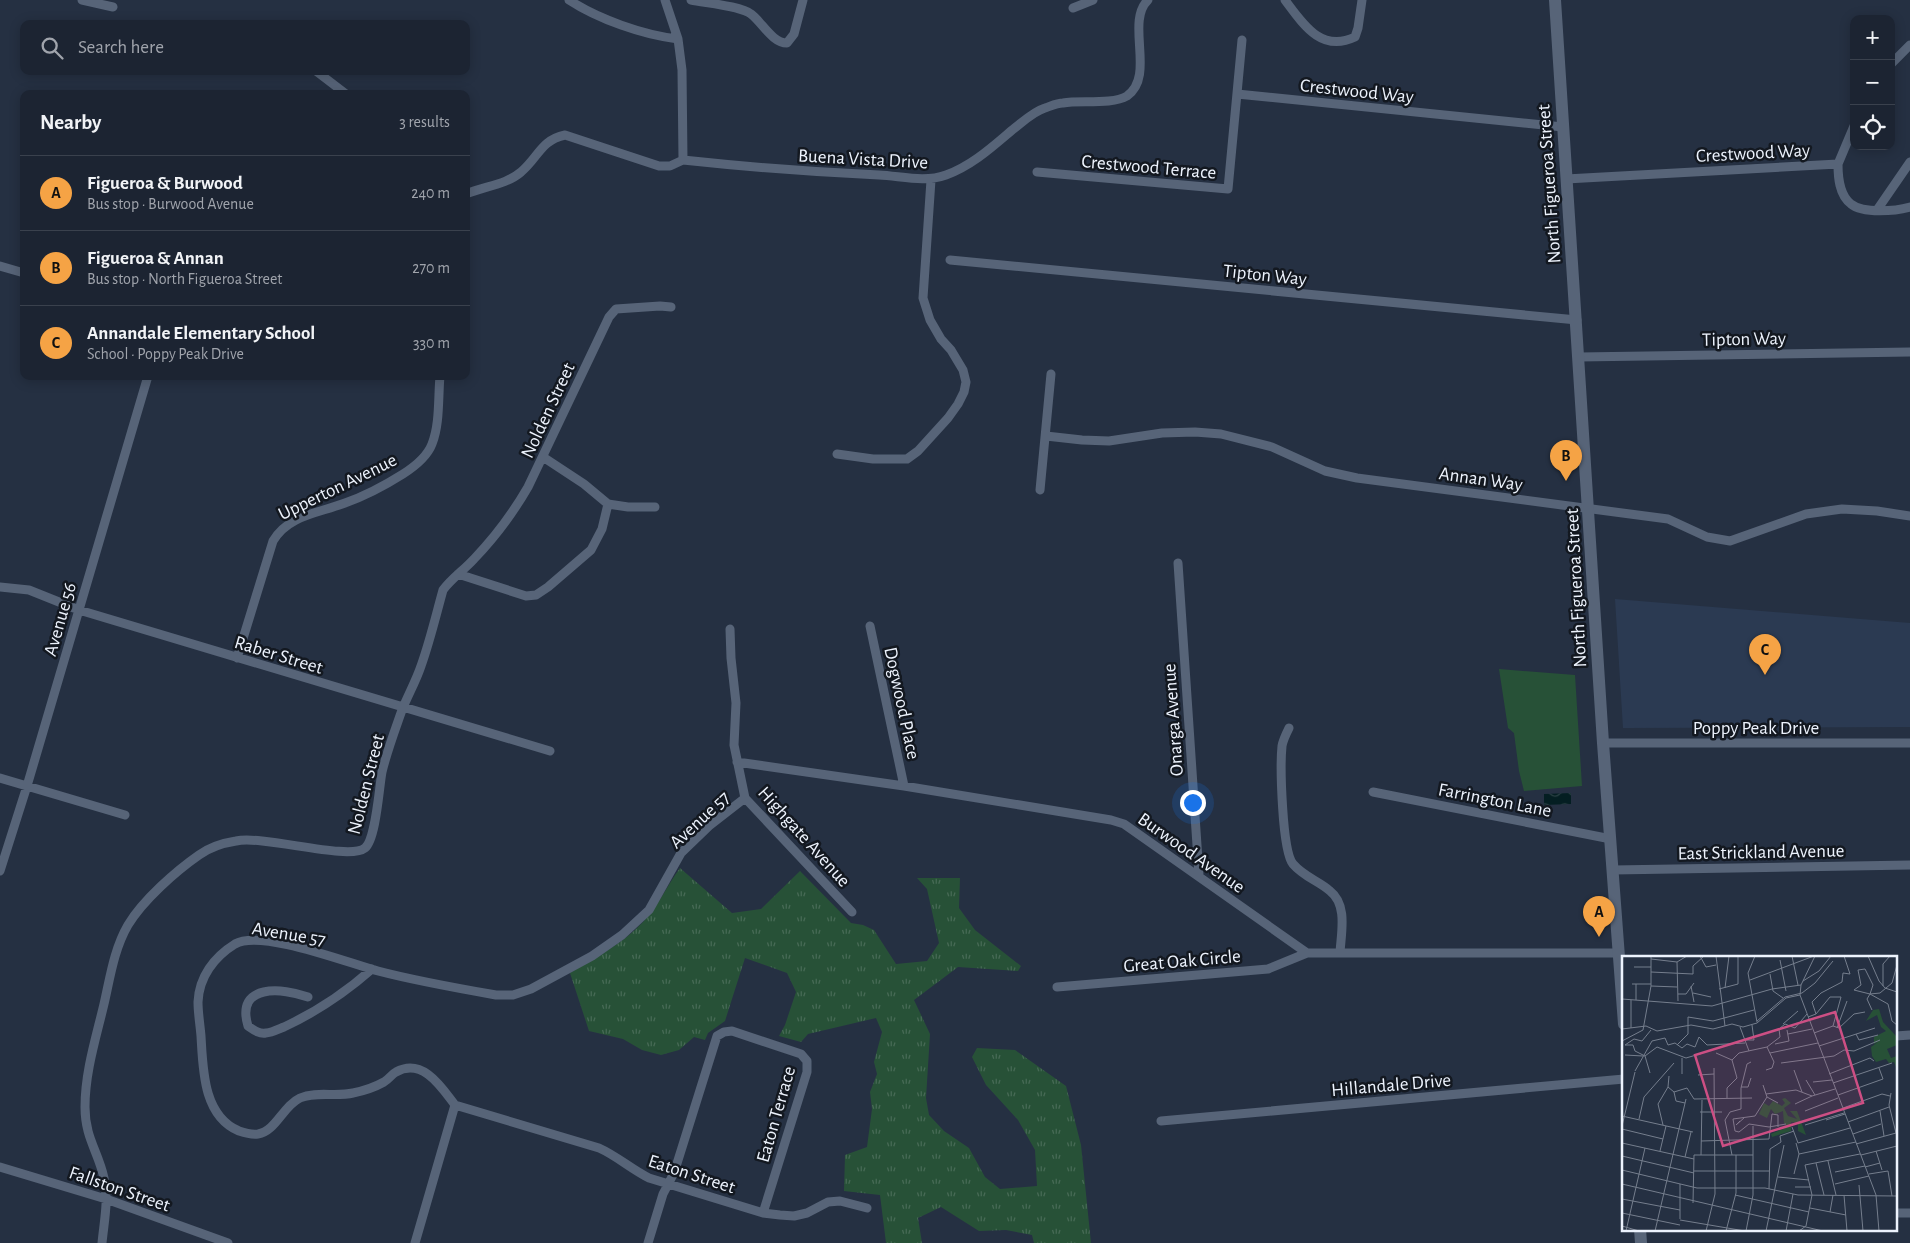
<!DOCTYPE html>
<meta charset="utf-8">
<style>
:root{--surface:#1c2432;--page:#252c3a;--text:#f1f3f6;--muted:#a0a4ac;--line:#3a414d;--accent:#f5a345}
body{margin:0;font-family:"Alegreya Sans",sans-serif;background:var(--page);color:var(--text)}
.controls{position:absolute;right:15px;top:15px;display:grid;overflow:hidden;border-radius:10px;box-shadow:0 2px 12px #0003}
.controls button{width:45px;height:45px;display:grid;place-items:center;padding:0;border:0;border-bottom:1px solid var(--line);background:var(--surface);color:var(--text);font:25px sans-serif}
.you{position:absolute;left:1192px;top:802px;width:18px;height:18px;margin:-12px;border:4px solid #fff;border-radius:50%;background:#1a73e8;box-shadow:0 0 0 8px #1a73e833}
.badge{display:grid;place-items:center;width:32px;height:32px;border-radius:50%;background:var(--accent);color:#111;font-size:16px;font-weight:700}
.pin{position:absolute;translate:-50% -41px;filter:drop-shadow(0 1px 2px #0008)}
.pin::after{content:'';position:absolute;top:26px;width:18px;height:15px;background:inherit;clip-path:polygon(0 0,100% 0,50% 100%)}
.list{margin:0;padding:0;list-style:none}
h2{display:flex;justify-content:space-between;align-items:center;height:65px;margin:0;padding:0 20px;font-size:21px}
h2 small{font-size:16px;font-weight:400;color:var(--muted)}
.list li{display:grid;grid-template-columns:32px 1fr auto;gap:15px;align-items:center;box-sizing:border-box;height:75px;padding:0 20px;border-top:1px solid var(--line)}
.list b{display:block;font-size:19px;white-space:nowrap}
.list p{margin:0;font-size:16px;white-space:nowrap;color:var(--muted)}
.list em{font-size:16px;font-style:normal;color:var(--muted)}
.icon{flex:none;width:28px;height:28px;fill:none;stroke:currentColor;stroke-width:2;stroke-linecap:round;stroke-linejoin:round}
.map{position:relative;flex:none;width:1910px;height:1243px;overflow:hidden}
.search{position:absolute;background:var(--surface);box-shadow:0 2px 12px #0003;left:20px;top:20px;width:450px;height:55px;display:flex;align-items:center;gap:12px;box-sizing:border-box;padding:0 18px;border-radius:10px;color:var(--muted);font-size:19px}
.panel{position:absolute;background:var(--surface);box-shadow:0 2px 12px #0003;left:20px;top:90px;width:450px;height:290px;border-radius:10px}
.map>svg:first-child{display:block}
.built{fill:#2b3a52}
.grass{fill:url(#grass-tufts)}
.pitch{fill:#275137}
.water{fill:url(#water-waves)}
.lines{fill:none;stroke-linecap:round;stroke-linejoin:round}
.minor{stroke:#576478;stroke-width:9}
.secondary{stroke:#576478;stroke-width:12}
.labels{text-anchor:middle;stroke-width:5;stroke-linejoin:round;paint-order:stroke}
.street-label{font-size:19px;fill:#edf3fd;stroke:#131820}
.inset-road{fill:none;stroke:#757e8d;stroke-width:1}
.view{fill:#cd4f84;fill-opacity:0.15;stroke:#cd4f84;stroke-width:2.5}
.inset-edge{fill:none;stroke:#edf3fd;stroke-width:2.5}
</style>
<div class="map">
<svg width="1910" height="1243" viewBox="0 0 1910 1243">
<defs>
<pattern id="grass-tufts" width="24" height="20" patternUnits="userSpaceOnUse" patternTransform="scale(1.25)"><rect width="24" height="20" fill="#275137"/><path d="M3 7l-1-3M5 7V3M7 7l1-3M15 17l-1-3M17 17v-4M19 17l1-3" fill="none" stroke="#476a55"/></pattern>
<pattern id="water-waves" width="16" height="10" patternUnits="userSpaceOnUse" patternTransform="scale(1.25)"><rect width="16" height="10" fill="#041e22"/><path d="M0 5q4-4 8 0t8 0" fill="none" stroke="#293f43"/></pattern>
</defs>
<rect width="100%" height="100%" fill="#253042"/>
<path class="built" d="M1615,599l295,24v104l-287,1z"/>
<path class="grass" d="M680,868l52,45 29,-4 39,-38 51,52 12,2 11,5 22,34 31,-3 12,-18 -12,-54 -10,-11h43l-1,30 16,22 46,36 -3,5 -60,-4 -44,33 16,34 -4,64 3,17 15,16 25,17 16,29 15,12 37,-3 -2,-36 -17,-30 -32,-35 -14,-28 5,-9 38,2 51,36 15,59 10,98h-57l-2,-8 -26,-5 -27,1 -38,-24 -23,11 4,25h-36l-6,-48 -36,-4 1,-36 22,-8 5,-38 -2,-17 7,-18 -3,-12 8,-30 -6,-14 -68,16 -7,8 -22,-6 6,-11 11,-33 -9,-19 -42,-15 -20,63 -17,12 -3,7 -11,-3 -15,13 -18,5 -19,-5 -19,-11 -34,-8 -19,-58c25,-16 53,-29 73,-51 15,-16 24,-36 37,-54z"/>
<path class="pitch" d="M1499,669l76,6 7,111 -58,5 -5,-20 -5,-38 -6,-5z"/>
<path class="water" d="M1571,793v11l-27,1v-11z"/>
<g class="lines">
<path class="minor" d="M82,0l31,7
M569,0c29,19 74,35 109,39
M665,0l13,39 4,31 1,90
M691,0c14,3 50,6 60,14 11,8 21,29 36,29l7,-9 9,-34
M1285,0c18,24 36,53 70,37l3,-9 4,-28
M1073,8l20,-8
M1891,64l19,-19
M316,71l30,23
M1237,94l326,33
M683,160c65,7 130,12 196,15 22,1 45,8 67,0 25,-9 45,-27 65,-44 11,-8 21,-19 34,-23 6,-2 12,-5 18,-5 17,-3 49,2 64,-7 29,-20 -2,-74 21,-96
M1838,164l16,-38
M1037,172l191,17 14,-149
M1566,179l272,-15c0,13 1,31 13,40 12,10 45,7 59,3
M466,194c18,-8 40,-9 55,-22 17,-14 20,-32 44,-37l94,31h11l13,-6
M1877,210l33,-48
M950,260l627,60
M0,266l24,7
M1579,357l331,-5
M1046,436l36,4 27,1 53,-8 33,-1 26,2 51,13 53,24 32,7 311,41 39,18 23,4 76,-27 36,-5 35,2 33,5
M837,454l36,5h34l11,-8 30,-33 10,-14 6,-12 2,-10 -3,-12 -12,-20 -10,-11 -11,-19 -7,-22 8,-118
M543,457l41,27 24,20 20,3h27
M1040,490l11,-116
M1178,563l21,312
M458,574l68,22 10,-1 12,-8 43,-37 11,-21 6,-25
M0,587l29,3 50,20 471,141
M870,626l34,160
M730,629l1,29 5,45 -2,42 11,53 107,114
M237,658l36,-117c15,-26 46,-28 72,-38 20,-7 39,-17 58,-29 11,-7 24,-17 29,-30 8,-20 6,-46 8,-68
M1289,728c-3,6 -6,12 -7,18 -2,20 0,105 11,118 11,13 26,17 37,27 18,14 11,42 10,62
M1603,743h307
M737,762l167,24 207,34 13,4 183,129h312
M0,778l125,37
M1373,792l238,47
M1613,870l297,-5
M0,871l27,-85 121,-410
M1057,987l211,-18 39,-16
M308,997c-25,-9 -73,-14 -60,29 6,4 10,8 18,7 5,0 13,-4 18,-6 32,-15 62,-35 88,-58
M1896,1036l14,-1
M455,1105c-13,-17 -32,-48 -59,-33 -4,2 -7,7 -12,10 -9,5 -21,9 -31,11 -17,4 -37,-2 -53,5 -17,8 -24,33 -42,36 -7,1 -13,-1 -19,-3 -36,-15 -36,-62 -38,-95 -1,-12 -3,-23 -3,-34 1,-25 16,-45 37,-58 26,-15 113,19 143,27 38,10 78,17 118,24h17l18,-6 61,-33 30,-21 27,-25 32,-57 28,-27 36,-28
M455,1105l144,43c18,8 32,21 50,30l114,35 17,2 14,1 13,-3 21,-11 12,-1 27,7
M1161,1121l463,-42
M0,1167l106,32 122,44
M1896,1213h14
M102,1243c2,-21 7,-44 2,-65 -6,-27 -19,-40 -19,-71 0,-35 11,-69 19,-103 6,-26 10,-55 24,-79 15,-25 48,-54 71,-70 11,-8 24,-12 37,-14 28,-6 113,20 129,7 11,-9 14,-60 17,-76 5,-21 13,-42 20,-62 6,-15 14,-29 19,-44 9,-25 15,-51 22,-76 9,-12 21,-20 31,-31 21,-22 39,-46 54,-72l81,-170 7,-8 44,-3 11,1
M415,1243l40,-138
M648,1243l15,-49 11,-21 43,-137 7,-4 8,-1 69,23 6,7v11l-44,141"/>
<path class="secondary" d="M1555,0l48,743 21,281
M1640,1229l1,14"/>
</g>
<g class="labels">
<g class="street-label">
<text transform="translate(1357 90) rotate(6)" y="7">Crestwood Way</text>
<text transform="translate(1753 152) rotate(-3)" y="7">Crestwood Way</text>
<text transform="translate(863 158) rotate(3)" y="7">Buena Vista Drive</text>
<text transform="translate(1149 166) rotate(5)" y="7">Crestwood Terrace</text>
<text transform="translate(1548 184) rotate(-94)" y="7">North Figueroa Street</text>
<text transform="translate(1265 274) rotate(6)" y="7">Tipton Way</text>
<text transform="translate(1744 338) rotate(-1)" y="7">Tipton Way</text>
<text transform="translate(547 410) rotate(-65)" y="7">Nolden Street</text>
<text transform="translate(1481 478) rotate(8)" y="7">Annan Way</text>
<text transform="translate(337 486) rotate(-26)" y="7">Upperton Avenue</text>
<text transform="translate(1575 588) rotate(-93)" y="7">North Figueroa Street</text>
<text transform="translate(59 619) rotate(-74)" y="7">Avenue 56</text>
<text transform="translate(279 654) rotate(17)" y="7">Raber Street</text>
<text transform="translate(903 703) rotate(78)" y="7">Dogwood Place</text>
<text transform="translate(1172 720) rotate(-94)" y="7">Onarga Avenue</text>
<text x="1756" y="734">Poppy Peak Drive</text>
<text transform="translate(365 784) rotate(-76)" y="7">Nolden Street</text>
<text transform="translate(1495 799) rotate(11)" y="7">Farrington Lane</text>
<text transform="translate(699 819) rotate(-43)" y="7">Avenue 57</text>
<text transform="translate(805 836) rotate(48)" y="7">Highgate Avenue</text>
<text transform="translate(1761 851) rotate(-1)" y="7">East Strickland Avenue</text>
<text transform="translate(1192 852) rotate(35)" y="7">Burwood Avenue</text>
<text transform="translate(289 933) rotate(9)" y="7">Avenue 57</text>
<text transform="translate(1182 960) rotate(-5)" y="7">Great Oak Circle</text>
<text transform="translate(1391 1084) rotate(-5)" y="7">Hillandale Drive</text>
<text transform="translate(775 1114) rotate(-74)" y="7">Eaton Terrace</text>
<text transform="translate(692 1173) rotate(18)" y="7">Eaton Street</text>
<text transform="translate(120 1188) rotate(19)" y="7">Fallston Street</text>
</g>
</g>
<g transform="translate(1622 956)">
<rect width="275" height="275" fill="#253042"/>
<path d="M257,53l4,13 13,14 1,9 -10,4 4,9 6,-2 -1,11 -2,-5 -5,1 -3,-4 -10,3 -4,-6 -1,-9 7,-5 -4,2v-7l12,-6 -5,-4 -4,-12 -11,6 7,-11zM163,142l6,5 -7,5 4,8 9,3 -7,-8h7l9,24 -8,-4v-8l-7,-1v9l-19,6 -1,-3 17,-7 -4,-4 -1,-12 -8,3 -4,-5 -4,9 -8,-4 5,-11 5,3 4,-5 9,5 3,-3 -3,-4z" fill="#275137"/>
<path class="inset-road" d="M78,0l6,11 10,-2M94,0l9,70M133,0l-7,17 9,49M170,0l6,29M193,0l-14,29 -1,10 76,200 3,36M246,0l11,25 6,7 12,4M29,3l26,3 10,-6M158,4l6,31M55,6l1,39M12,11h17M29,16l42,2v-8l11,-10M148,18l3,17 10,7M128,24l64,-24M181,25l16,-10 12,-15M10,28h19M14,28v16M29,30v-30M29,30l26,1M69,30l3,16M261,30v-22l7,-8M103,32l4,-32M97,33l19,-5v-28M232,34l7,-5 -3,-15 7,-1 8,16 -3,9 18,10 4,17 5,4M232,34l16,4 10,-1 12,-10 5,-18M71,37l18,4M56,38h8l8,-11M248,38l-3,5 5,11M0,43l90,7 60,-17 29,-4M194,58l-4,-12 9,-9 21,-11 1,-9 7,1 -6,-18M186,61l8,-3 14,-17h11l-8,29M135,65l28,-24 17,-4 13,-10 18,-22M161,68l15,-13M118,71l9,24M9,72v-28M215,72l10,-27M0,73l24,-3 11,5 34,-6 22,4 19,-5 11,3 14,-4 29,-25 14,-3M29,74l-9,11 -8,-2 -9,6h8l2,6 10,5 12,-9 29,11 17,-5M192,77l19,-7 6,2 15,-14 11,-2M166,78l24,-5M234,78l3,6 19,-5M121,84h11l-2,-15M0,85l21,-11 8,-44M153,88l14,-3 -2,-11M55,89l11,-11v-17l25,4 41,-11M197,90l56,-18M94,97l16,7M148,97l48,-10M3,99l18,1M23,100l5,17M159,107l53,-7 10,-6 10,1 26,-11M144,114l6,-2 2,-6 -7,-15M172,114l8,22M13,115l17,-30 13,-3 3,7 7,-2 7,5 5,-4 8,3 4,-10 8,8 38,-2M60,118v-16M207,118l41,-16 4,3M76,119l16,-1M184,124l9,15M191,126l19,-2M211,127l59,-20M141,129l4,12 11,6M46,131l6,5 2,9 9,2M119,131h7l3,-9M52,136l13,-4 7,11 58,-1M144,138l30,-4 16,6 23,-7M216,139l45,-16 -4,-11M145,141l-12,19 -22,3 2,12 4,1 10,-8 20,3 17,-3M105,142v-10l10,-10 -5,-18 7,-7 28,-6 13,-10 -1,-8 6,-5 10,4 12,-14M173,148l17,-8M221,152l39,-14 8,2M183,155l33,-13M258,155l4,25M78,156h22M0,160l71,16M17,163l5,-22 30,-34M204,164l19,-6M118,165l-4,4 8,-7M226,166l41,-15M41,169l-5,-21 10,-17 1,-11M183,169l39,-12M0,170l13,-54M170,171l6,16 52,-15M0,173l41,10M231,178l28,-10M79,185l68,-2 3,-25 6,1v12M0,187l72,16M234,188l40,-11 -7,-28 2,-12M38,195l6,-25M254,195l6,19M177,198l57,-12M79,199l1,-55M110,199l-7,-35 5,-8 11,-3v-21l6,-24 4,-2M239,199l36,-9M0,200l72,17M63,201l6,-25M206,205l8,34M194,207l8,32M243,211l15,-4M0,214l75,18h68l33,7 99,1M72,215h75M213,216l30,-6M172,218l5,-20 -3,-11M247,218l19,-3 4,25M156,221l31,3M0,228l201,47M58,228v35M213,228l34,-8M237,229l4,46M173,231h16M147,233l1,-40 11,-7 -1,-6 14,-5M113,239l74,17M222,239l3,36M0,243l58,11M71,247l1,-48h59M188,252l36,7M208,256l3,-17M0,257l58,12M58,264l65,11M0,270l17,5M4,275l19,-83M33,275l31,-132M84,275l9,-37 -1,-126M104,275l10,-38v-38M124,275l7,-36v-69M144,275l18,-86M164,275l7,-37M177,275l7,-5 6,-31 -7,-30 55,-11"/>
<path class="view" d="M213,56l28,91 -140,43 -28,-91z"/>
<rect width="275" height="275" class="inset-edge"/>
</g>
</svg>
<div class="controls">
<button>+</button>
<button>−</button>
<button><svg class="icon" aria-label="locate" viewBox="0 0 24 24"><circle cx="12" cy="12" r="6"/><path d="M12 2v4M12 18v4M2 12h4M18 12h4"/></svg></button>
</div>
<div class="you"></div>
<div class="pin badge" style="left:1599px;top:937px">A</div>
<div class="pin badge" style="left:1566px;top:481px">B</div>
<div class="pin badge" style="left:1765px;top:675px">C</div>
<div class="search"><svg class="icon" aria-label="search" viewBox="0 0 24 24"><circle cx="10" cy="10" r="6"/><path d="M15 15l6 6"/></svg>Search here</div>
<section class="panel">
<h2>Nearby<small>3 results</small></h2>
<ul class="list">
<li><span class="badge">A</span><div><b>Figueroa &amp; Burwood</b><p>Bus stop · Burwood Avenue</p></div><em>240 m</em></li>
<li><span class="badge">B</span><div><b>Figueroa &amp; Annan</b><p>Bus stop · North Figueroa Street</p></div><em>270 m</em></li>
<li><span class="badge">C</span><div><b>Annandale Elementary School</b><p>School · Poppy Peak Drive</p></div><em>330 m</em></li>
</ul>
</section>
</div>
